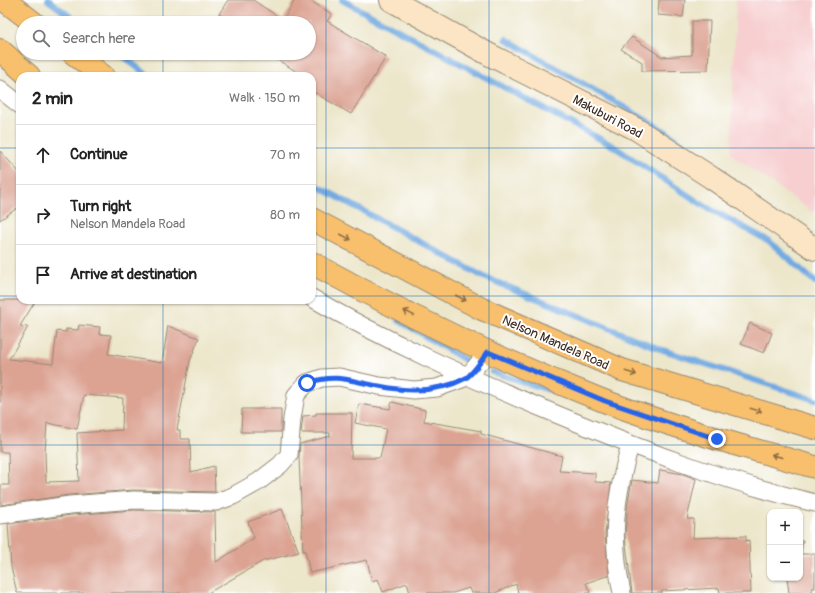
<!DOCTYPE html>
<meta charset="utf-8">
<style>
:root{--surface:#fff;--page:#f6f6f6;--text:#222;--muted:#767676;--line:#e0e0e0}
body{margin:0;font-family:Pangolin,sans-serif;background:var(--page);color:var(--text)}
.controls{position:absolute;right:12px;bottom:12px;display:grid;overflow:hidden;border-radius:8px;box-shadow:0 1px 3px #0004}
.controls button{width:36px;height:36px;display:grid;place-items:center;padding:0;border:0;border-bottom:1px solid var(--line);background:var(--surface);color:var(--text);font:20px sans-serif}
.stop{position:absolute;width:12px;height:12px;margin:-9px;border:3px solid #2563eb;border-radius:50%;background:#fff}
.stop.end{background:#2563eb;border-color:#fff;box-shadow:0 1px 4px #0008}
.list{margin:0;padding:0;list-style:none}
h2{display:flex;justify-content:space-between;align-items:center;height:52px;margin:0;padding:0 16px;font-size:17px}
h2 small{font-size:13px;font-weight:400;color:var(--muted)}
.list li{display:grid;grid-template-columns:26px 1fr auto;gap:12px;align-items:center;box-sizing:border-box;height:60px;padding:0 16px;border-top:1px solid var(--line)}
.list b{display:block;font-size:15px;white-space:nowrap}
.list p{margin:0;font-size:13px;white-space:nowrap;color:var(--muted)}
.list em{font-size:13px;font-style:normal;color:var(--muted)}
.icon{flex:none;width:22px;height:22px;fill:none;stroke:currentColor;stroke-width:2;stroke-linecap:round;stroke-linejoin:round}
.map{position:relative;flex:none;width:815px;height:593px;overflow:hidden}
.search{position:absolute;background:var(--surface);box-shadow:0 1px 3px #0004;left:16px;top:16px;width:300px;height:44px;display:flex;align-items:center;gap:10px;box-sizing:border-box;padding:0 14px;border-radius:22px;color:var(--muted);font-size:15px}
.panel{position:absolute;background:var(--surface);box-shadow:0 1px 3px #0004;left:16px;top:72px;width:300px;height:232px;border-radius:12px}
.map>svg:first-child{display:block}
.built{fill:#f7cfd0}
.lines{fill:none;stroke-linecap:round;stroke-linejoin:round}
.stream{stroke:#72aae1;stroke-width:6}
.building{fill:#dca393;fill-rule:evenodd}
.street-casing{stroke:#948874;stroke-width:19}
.secondary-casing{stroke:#948874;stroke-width:24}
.primary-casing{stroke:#948874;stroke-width:24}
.street{stroke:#fff;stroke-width:17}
.secondary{stroke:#fce5c4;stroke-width:22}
.primary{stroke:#f8bf6c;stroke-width:22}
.oneway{stroke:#906d41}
.route{stroke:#2563eb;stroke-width:5}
.grid{fill:none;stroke:#1f6fb2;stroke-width:1;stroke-opacity:0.55}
.labels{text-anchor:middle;stroke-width:4;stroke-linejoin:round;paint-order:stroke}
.street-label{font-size:13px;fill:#3b2a1e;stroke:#fff}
</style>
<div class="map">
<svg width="815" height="593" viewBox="0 0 815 593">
<rect width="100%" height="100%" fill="#fff"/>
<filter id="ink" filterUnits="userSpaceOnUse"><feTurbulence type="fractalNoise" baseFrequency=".025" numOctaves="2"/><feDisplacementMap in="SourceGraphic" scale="8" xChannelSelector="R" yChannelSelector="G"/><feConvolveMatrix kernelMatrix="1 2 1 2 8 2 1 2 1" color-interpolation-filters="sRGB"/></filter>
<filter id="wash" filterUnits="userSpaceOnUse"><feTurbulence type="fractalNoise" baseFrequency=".012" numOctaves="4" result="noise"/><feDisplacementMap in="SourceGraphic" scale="16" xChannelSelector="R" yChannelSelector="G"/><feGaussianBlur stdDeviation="0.9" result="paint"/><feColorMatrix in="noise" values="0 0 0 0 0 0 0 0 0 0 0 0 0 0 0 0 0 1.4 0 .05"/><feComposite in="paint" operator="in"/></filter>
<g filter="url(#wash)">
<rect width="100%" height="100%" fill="#ece6ca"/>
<path class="built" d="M736,0h79v214l-84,-60z"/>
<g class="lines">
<path class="stream" d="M48,0l31,23
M342,0l271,146 93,61 63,34 46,41
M506,39l159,92 55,40
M118,53l31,23
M312,183l172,94 176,72 155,51
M398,320l69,41
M492,372l57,18"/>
</g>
<g id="blocks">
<path class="building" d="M228,0h25l30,20 12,-20h14l23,14 -5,7 59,36 -35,57 -39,-23v-15h-8l-38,-23h43v-30h-77l-13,-9z
M659,0h26l-2,17 -25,-2z
M692,21h18l-2,49 -66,1v-9l-21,-13 11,-12 30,20 30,-2z
M0,151l20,22v33l-20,14z
M0,300h36l-16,26 8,1 -19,32 44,5 4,-33 9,1v-3l12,1 1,-5 21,2 -1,7 12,1 -3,19 54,9 6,-37 31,12 -9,23 -13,69h3v9h10l1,33 23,-6 1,26 -82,-2 -64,5 -68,10v-20h8l-1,-33h-8zM84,395l39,3 -1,32 -45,3 2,48 -33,1 -1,-30 2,-29 30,6z
M750,323l22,10 -8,20 -23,-9z
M392,402l33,8 -1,11 57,10v3l81,22 -3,15 36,2v9l16,1 -6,52 4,40 -23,8 4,10h-72l-2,-9 -21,9h-24l-2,-5 -16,5h-43l-3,-10 -24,9 -5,-13 -6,2 -5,-21 -57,13 -5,-23 -2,1 -4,-94 1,-13 30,-8v-3h-29l2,-17 13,-1v-2h36l-1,45h29l6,-29 -31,-6 4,-19 31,5z
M242,409h39v23h-40z
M660,470l23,4 13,5 -9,40h7l-1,19 53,-2v5l3,-1 2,53h-31l-1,-5 -57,3v2h-30l-7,-57 3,-34 4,-22 26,3z
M282,509l17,43 -36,9 -55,32h-191l-6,-26 -3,-43 63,-9 63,-5 81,2 1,50 38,-24 -6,-16z
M803,540l-2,14h14v34h-3v5h-23l-2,-15h13v-37z"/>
</g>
</g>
<g filter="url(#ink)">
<use href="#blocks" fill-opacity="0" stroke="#948874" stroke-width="1"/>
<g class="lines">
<g class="street-casing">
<path id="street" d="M0,89l20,16
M312,298c74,43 153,78 232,111 88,37 178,72 271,94
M0,515l70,-10 64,-5 82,2 17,-6 25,-14 22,-17 9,-10 3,-36 4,-24 11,-12 15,-5 17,-1 40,9 35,4 23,-2 30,-11 21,-25
M622,593c-12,-57 -7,-93 8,-148"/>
</g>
<g class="secondary-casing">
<path id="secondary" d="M391,0l99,55 146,74 76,49 103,71"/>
</g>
<g class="primary-casing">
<path id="primary" d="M4,0l30,23
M0,50l29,26
M73,53l30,23
M312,219l170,90 140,61 193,58
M312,263c94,52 192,99 292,138 69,26 140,46 211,66"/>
</g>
<use href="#street" class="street"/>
<use href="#secondary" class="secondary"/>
<use href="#primary" class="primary"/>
</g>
<defs><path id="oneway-shaft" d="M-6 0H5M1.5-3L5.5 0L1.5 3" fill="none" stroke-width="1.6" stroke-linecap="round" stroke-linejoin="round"/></defs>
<g class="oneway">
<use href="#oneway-shaft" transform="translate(346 237) rotate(28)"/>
<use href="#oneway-shaft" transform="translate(461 298) rotate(28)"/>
<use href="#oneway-shaft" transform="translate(409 313) rotate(-154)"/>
<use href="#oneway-shaft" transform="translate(631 373) rotate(17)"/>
<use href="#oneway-shaft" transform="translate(756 410) rotate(17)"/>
<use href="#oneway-shaft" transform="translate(777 456) rotate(-164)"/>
</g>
</g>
<g class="lines" filter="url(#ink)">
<path class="route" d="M307,383c31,-10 42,-2 72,3 29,6 61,6 87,-8 8,-5 16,-19 22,-26l117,49 112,38"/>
</g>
<path class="grid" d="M163,0v23M326,0v593M489,0v593M652,0v593M163,53v23M0,148h20M312,148h503M0,296h20M312,296h503M163,300v293M0,445h815"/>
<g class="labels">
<g class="street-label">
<text transform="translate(608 116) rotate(28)" y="5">Makuburi Road</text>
<text transform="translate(556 342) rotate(24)" y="5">Nelson Mandela Road</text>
</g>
</g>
</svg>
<div class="controls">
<button>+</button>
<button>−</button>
</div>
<div class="stop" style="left:307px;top:383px"></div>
<div class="stop end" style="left:717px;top:439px"></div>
<div class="search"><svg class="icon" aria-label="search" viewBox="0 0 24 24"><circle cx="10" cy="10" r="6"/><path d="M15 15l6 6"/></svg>Search here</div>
<section class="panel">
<h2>2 min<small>Walk · 150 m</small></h2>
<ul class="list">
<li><svg class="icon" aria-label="ahead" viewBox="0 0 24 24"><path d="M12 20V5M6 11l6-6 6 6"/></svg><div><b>Continue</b></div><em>70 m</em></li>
<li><svg class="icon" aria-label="right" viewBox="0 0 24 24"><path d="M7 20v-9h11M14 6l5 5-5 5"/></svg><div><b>Turn right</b><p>Nelson Mandela Road</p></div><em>80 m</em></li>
<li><svg class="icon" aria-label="arrive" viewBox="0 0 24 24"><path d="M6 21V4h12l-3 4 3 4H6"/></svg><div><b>Arrive at destination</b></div></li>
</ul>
</section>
</div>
